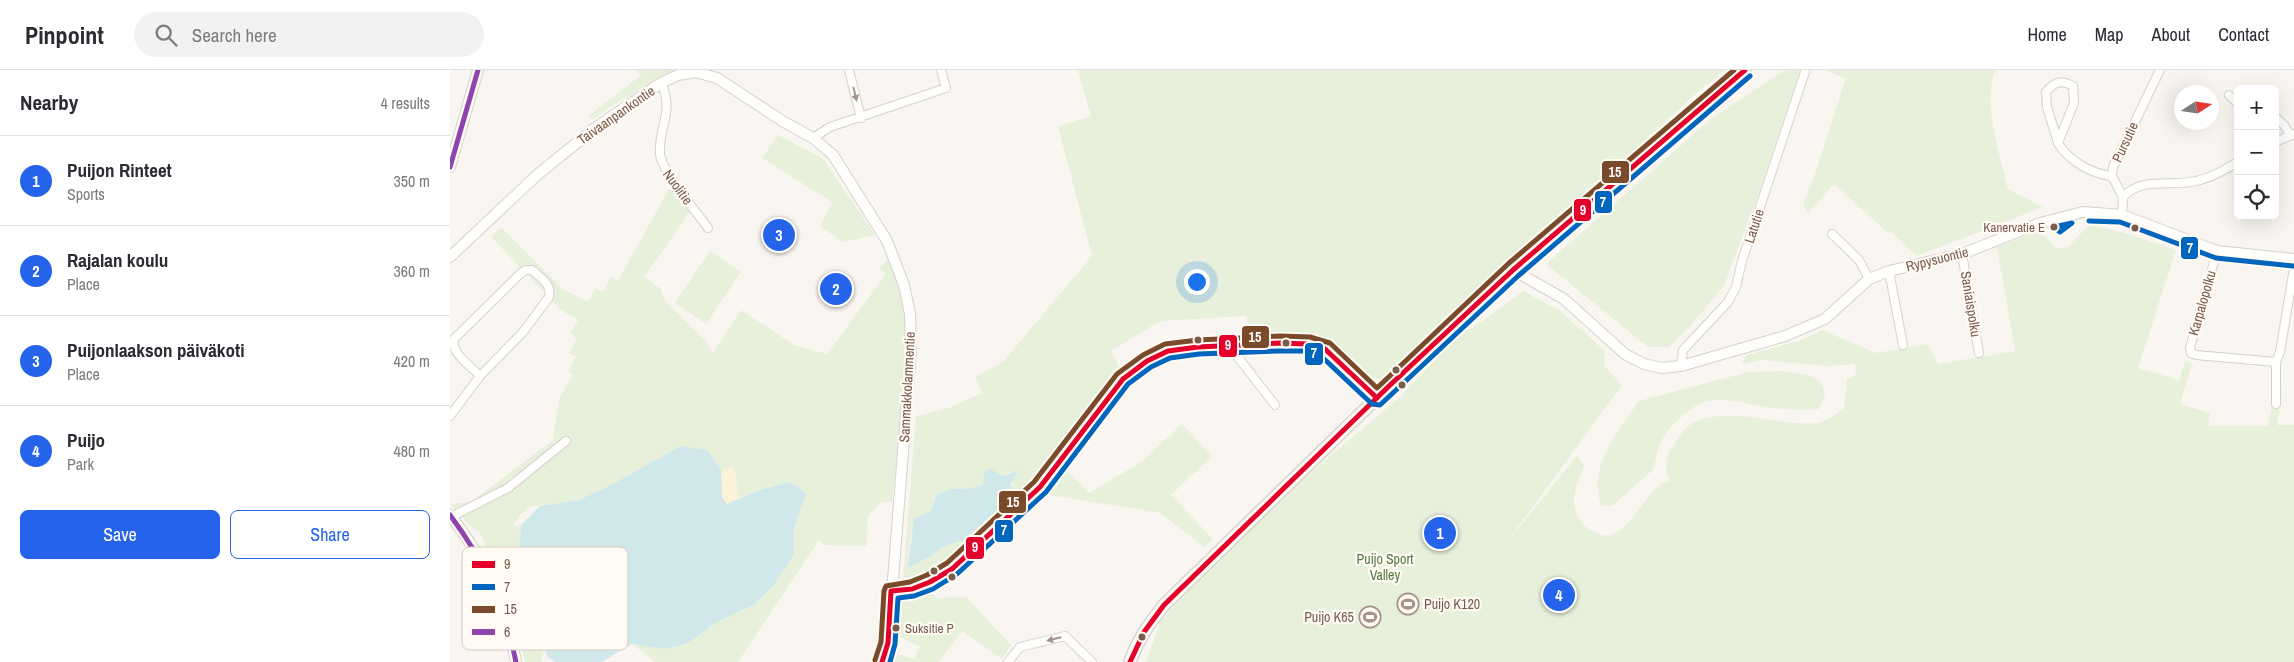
<!DOCTYPE html>
<meta charset="utf-8">
<style>
:root{--surface:#fff;--page:#f2f2f3;--text:#2b2b33;--muted:#7c7c81;--line:#e1e1e2;--accent:#2563eb}
body{margin:0;font-family:"Archivo Narrow",sans-serif;background:var(--page);color:var(--text)}
.controls{position:absolute;right:15px;top:15px;display:grid;overflow:hidden;border-radius:8px;box-shadow:0 5px 20px #0002}
.controls button{width:45px;height:45px;display:grid;place-items:center;padding:0;border:0;border-bottom:1px solid var(--line);background:var(--surface);color:var(--text);font:25px sans-serif}
.compass{position:absolute;left:1724px;top:15px;width:45px;height:45px;border-radius:50%;background:var(--surface);box-shadow:0 5px 20px #0002;rotate:78deg}
.you{position:absolute;left:746px;top:211px;width:18px;height:18px;margin:-12px;border:4px solid #fff;border-radius:50%;background:#1a73e8;box-shadow:0 0 0 8px #1a73e833}
.badge{display:grid;place-items:center;width:32px;height:32px;border-radius:50%;background:var(--accent);color:#fff;font-size:16px;font-weight:700}
.pin{position:absolute;translate:-50% -50%;border:2px solid #fff;box-shadow:0 1px 5px #0006}
.list{margin:0;padding:0;list-style:none}
h2{display:flex;justify-content:space-between;align-items:center;height:65px;margin:0;padding:0 20px;font-size:21px}
h2 small{font-size:16px;font-weight:400;color:var(--muted)}
.list li{display:grid;grid-template-columns:32px 1fr auto;gap:15px;align-items:center;box-sizing:border-box;height:90px;padding:0 20px;border-top:1px solid var(--line)}
.list b{display:block;font-size:19px;white-space:nowrap}
.list p{margin:0;font-size:16px;white-space:nowrap;color:var(--muted)}
.list em{font-size:16px;font-style:normal;color:var(--muted)}
.actions{display:flex;gap:10px;padding:15px 20px}
.actions a{flex:1;padding:11px 0;border:1px solid var(--accent);border-radius:8px;text-align:center;font-size:18px;color:var(--accent)}
.actions .main{background:var(--accent);color:#fff}
.icon{flex:none;width:28px;height:28px;fill:none;stroke:currentColor;stroke-width:2;stroke-linecap:round;stroke-linejoin:round}
.map{position:relative;flex:none;width:1844px;height:592px;overflow:hidden}
header{display:flex;align-items:center;gap:30px;box-sizing:border-box;height:70px;padding:0 25px;background:var(--surface);border-bottom:1px solid var(--line)}
header strong{font-size:24px}
nav{display:flex;gap:28px;margin-inline-start:auto;font-size:18px}
.search{width:350px;height:45px;background:var(--page);display:flex;align-items:center;gap:12px;box-sizing:border-box;padding:0 18px;border-radius:28px;color:var(--muted);font-size:19px}
main{display:flex}
aside{flex:1;background:var(--surface)}
.map>svg:first-child{display:block}
.green{fill:#e7f0db;fill-rule:evenodd}
.sand{fill:#fbf2d9}
.water{fill:#d0e8ea}
.lines{fill:none;stroke-linecap:round;stroke-linejoin:round}
.minor-casing{stroke:#d7d1cb;stroke-width:10}
.tertiary-casing{stroke:#d7d1cb;stroke-width:12}
.secondary-casing{stroke:#d9d2cb;stroke-width:14}
.minor{stroke:#fefefd;stroke-width:8}
.tertiary{stroke:#fefefd;stroke-width:10}
.secondary{stroke:#fefefd;stroke-width:11}
.bus-1-casing{stroke:#fffaf3;stroke-width:9}
.bus-2-casing{stroke:#fffaf3;stroke-width:9}
.bus-3-casing{stroke:#fffaf3;stroke-width:9}
.bus-4-casing{stroke:#fffaf3;stroke-width:9}
.bus-1{stroke:#e4002b;stroke-width:5}
.bus-2{stroke:#0065bd;stroke-width:5}
.bus-3{stroke:#7a4b2a;stroke-width:5}
.bus-4{stroke:#8e44ad;stroke-width:5}
.oneway{fill:#a8958b}
.bus-dot{fill:#7a5c4d;stroke:#fffaf3;stroke-width:2}
.labels{text-anchor:middle;stroke-width:4.5;stroke-linejoin:round;paint-order:stroke}
.bus-label{font-size:13px;fill:#7a5c4d;stroke:#fffaf3;text-anchor:end}
.street-label{font-size:14px;fill:#7a5c4d;stroke:#fffaf3}
.park-label{font-size:14px;fill:#537a41;stroke:#fffaf3}
.poi-label{font-size:14px;fill:#7a5c4d;stroke:#fffaf3;text-anchor:start}
.key{fill:#fffaf3;stroke:#d7cbc1;stroke-width:1}
.key-label{font-size:14px;fill:#7a5c4d}
.line-badge{stroke:#fffaf3;stroke-width:2}
.badge-label{font-size:14px;text-anchor:middle;font-weight:bold;fill:#fff}
</style>
<header>
<strong>Pinpoint</strong>
<div class="search"><svg class="icon" aria-label="search" viewBox="0 0 24 24"><circle cx="10" cy="10" r="6"/><path d="M15 15l6 6"/></svg>Search here</div>
<nav><a>Home</a><a>Map</a><a>About</a><a>Contact</a></nav>
</header>
<main>
<aside>
<h2>Nearby<small>4 results</small></h2>
<ul class="list">
<li><span class="badge">1</span><div><b>Puijon Rinteet</b><p>Sports</p></div><em>350 m</em></li>
<li><span class="badge">2</span><div><b>Rajalan koulu</b><p>Place</p></div><em>360 m</em></li>
<li><span class="badge">3</span><div><b>Puijonlaakson päiväkoti</b><p>Place</p></div><em>420 m</em></li>
<li><span class="badge">4</span><div><b>Puijo</b><p>Park</p></div><em>480 m</em></li>
</ul>
<div class="actions"><a class="main">Save</a><a>Share</a></div>
</aside>
<div class="map">
<svg width="1844" height="592" viewBox="0 0 1844 592">
<rect width="100%" height="100%" fill="#f9f5f0"/>
<path class="green" d="M187,0h56l-20,2 -54,29 -27,19 -3,-5 51,-39z
M628,0h647l-32,26 -308,283h-11c-15,-10 -25,-26 -40,-36 -24,-14 -54,-9 -80,-7l-8,-20 -86,5 -49,30 10,18 -87,120 -71,68 -38,18 -22,5 13,-164 33,-8 33,-15 -7,-16 28,-15 89,-106 -34,-130 33,-10zM562,401l1,10 -2,6 -14,24 -7,8 -25,21 -21,6 -16,12 -20,9c1,-21 1,-47 23,-56l4,-13 15,-9 24,-1 9,-4 1,-5 12,-5 6,2z
M1335,0h17l-2,1 -42,124 -34,91 -34,40 -21,21h-21l-102,-83 165,-145z
M1374,0h171c-13,36 5,83 13,119l35,18 -126,49 -27,-25 -2,2 -54,-49 -26,29 -5,-10 11,-26 32,-99z
M328,65l45,24 52,76 -32,7 -23,-16 12,-24 -70,-44z
M219,119l9,5 12,18 -46,65 17,12 3,11 43,42 6,11 28,-43 53,35 33,9 59,-80 -6,-5 3,-6 6,-3c34,41 8,189 3,242h-11l-13,14 -2,30 -43,-1 -4,-5 -81,122h-82l-24,-18 32,5 23,-5 30,-22 38,-18 18,-18 21,-31v-27l12,-34 -6,-6 -10,-6 -31,8 -32,14 -5,-7 -1,-27 -76,-3 -32,17 -34,16 -50,7 -9,8 -7,11 8,-1 -2,28 2,35 12,16 5,16 6,28 -3,14h-16l-16,-66 -29,-63 -11,-8 -19,-21 21,-2 82,-62 6,-41 14,-24 -5,-4 8,-14 -7,-4 8,-15 -7,-4 8,-14 -17,-10 -70,-73 10,-10 62,62 25,13 8,-14 7,4 8,-15 7,4z
M1639,155l36,8 51,17 -38,118 41,12 6,-19 7,3 -12,40 30,9 -2,13h60l7,-35 7,1 -5,33h17v237h-1148l15,-42 79,-84 29,-28 131,-111 60,-63 14,-7 49,-36 37,20 45,40 -1,15 18,19 -118,161 73,-90 7,10c-8,20 -17,38 -2,57 3,4 8,7 13,9 26,18 47,-35 65,-47 2,-2 7,-3 10,-4 -6,-14 -5,-24 4,-36 3,-5 6,-11 11,-16 29,-29 95,-1 132,-6 10,-2 19,-9 27,-15l3,-29 9,-4 -1,-11 -26,2 -69,-6 -19,4 6,-9 52,-14 23,-11 54,23 52,-9 10,20 77,-13 -18,-104 43,-16 17,18 11,-2z
M260,181l31,21 -35,52 -31,-21z
M1333,301l25,4 13,7 4,13 -6,14c-16,1 -31,1 -46,-1 -22,-2 -46,-12 -69,-6 -9,3 -21,13 -28,20 -14,12 -20,29 -22,47l-41,36 -12,1c-13,-41 16,-73 38,-105l109,-29z
M732,354l30,32 -41,39 42,44 -9,8 -44,-34 -116,-19 21,-26 24,25 52,-31z
M482,519l4,9 30,-1 45,48 -9,14 -40,-28 -23,31h-44l2,-8 17,5 6,-12 -20,-10 2,-35z"/>
<path class="sand" d="M284,396l5,33 -12,5 -5,-7 -1,-27z"/>
<path class="water" d="M231,376l26,4 14,20 1,27 5,7 32,-14 31,-8 10,6 6,6 -12,34v27l-21,31 -18,18 -38,18 -30,22 -23,5 -32,-5 -31,18h-46l-7,-5 -7,-13 -8,-40 -12,-16 -2,-35 2,-28 19,-19 39,-6 34,-16z
M541,399l11,7 14,-5 1,3 -7,11 4,8 -7,9 -42,38 -21,6 -16,12 -20,9 6,-48 17,-8 5,-15 14,-7 24,-1 9,-4 1,-12z"/>
<g class="lines">
<g class="minor-casing">
<path id="minor" d="M399,0l12,48
M211,13c14,28 -3,44 -1,71 2,18 36,57 48,74
M1779,25l9,9
M1825,47l9,8 6,11
M363,68l17,-11 116,-39 -5,-18
M1825,72l19,-8
M1608,73l-11,-36 -1,-15c9,-11 16,-12 27,-6l1,17 -16,40c10,17 33,31 54,33
M1673,127c20,-21 47,-10 73,-16 15,-3 28,-11 42,-19
M1672,145l1,-18 -11,-21 1,-9 47,-97
M1382,164l27,26 10,19
M1767,181l-27,97 1,5 5,2 80,7 4,-10 14,-84
M1512,184l17,99
M1439,201l14,74
M780,277l45,58
M1231,296l2,-16 45,-48 8,-15 6,-26 63,-189
M1826,334v-42
M0,346l30,-40 43,-44 26,-35c3,-13 -8,-19 -17,-27h-6l-5,3 -67,66c-4,14 17,27 26,37
M1,447l57,-29 58,-47
M558,592l12,-15 45,-11 27,26"/>
</g>
<g class="tertiary-casing">
<path id="tertiary" d="M0,97l28,-97
M0,187l86,-81 59,-48 66,-45 17,-8 18,-3 21,6 67,44 29,16 20,17 54,86 17,44 6,29 1,37 -23,292 -6,19
M1063,200l51,29 61,55 19,10 18,4 19,-2 104,-30 40,-17 44,-40 20,-8 73,-17 78,-31 43,-11 39,3 95,36 77,8
M0,445c38,49 55,86 66,147
M441,521l21,-2 18,-7 22,-13 88,-82 83,-108 24,-18 21,-10 30,-4 82,-4 28,1 17,5 52,49"/>
</g>
<g class="secondary-casing">
<path id="secondary" d="M680,592c8,-23 19,-38 34,-57l224,-218 125,-117 232,-200"/>
</g>
<use href="#minor" class="minor"/>
<use href="#tertiary" class="tertiary"/>
<use href="#secondary" class="secondary"/>
<g class="bus-1-casing">
<path id="bus-1" d="M432,592l6,-19 3,-52 21,-2 18,-7 22,-13 88,-82 83,-108 24,-18 21,-10 30,-4 82,-4 28,1 17,5 52,49
M680,592l14,-30 20,-27 224,-218 125,-117 232,-200"/>
</g>
<g class="bus-2-casing">
<path id="bus-2" d="M1639,151l31,1 96,36 77,8
M1622,153l-12,9 -6,-5z
M440,592l5,-18 3,-46 16,-2 19,-7 24,-15 89,-82 82,-108 23,-17 19,-9 29,-4 81,-3h27l14,5 51,48 8,1 138,-129 232,-200"/>
</g>
<g class="bus-3-casing">
<path id="bus-3" d="M425,590l6,-18 3,-51 2,-5 24,-4 17,-7 20,-12 87,-81 83,-108 26,-19 22,-11 33,-4 82,-4 30,1 20,6 47,45 131,-124 226,-194"/>
</g>
<g class="bus-4-casing">
<path id="bus-4" d="M0,97l28,-97
M0,445c35,47 54,89 66,147"/>
</g>
<use href="#bus-1" class="bus-1"/>
<use href="#bus-2" class="bus-2"/>
<use href="#bus-3" class="bus-3"/>
<use href="#bus-4" class="bus-4"/>
</g>
<defs><path id="oneway-solid" d="M-6-.8H1V-3.2L6.5 0L1 3.2V.8H-6Z" transform="scale(1.25)"/></defs>
<g class="oneway">
<use href="#oneway-solid" transform="translate(405 24) rotate(77)"/>
<use href="#oneway-solid" transform="translate(604 569) rotate(166)"/>
</g>
<defs>
<g id="stadium-ring" transform="scale(1.125)"><circle r="9.5" fill="#fffaf3" stroke="#a69286" stroke-width="1.5"/><path d="M0-5a6.5 5 0 1 0 0 10a6.5 5 0 1 0 0-10ZM-3.5-1.8h7v3.6h-7Z" fill="#a69286"/></g>
</defs>
<g fill-rule="evenodd">
<use href="#stadium-ring" x="958" y="534"/>
<use href="#stadium-ring" x="920" y="547"/>
</g>
<g class="bus-dot">
<circle cx="1604" cy="157" r="4.5"/>
<circle cx="1685" cy="158" r="4.5"/>
<circle cx="748" cy="270" r="4.5"/>
<circle cx="836" cy="273" r="4.5"/>
<circle cx="946" cy="300" r="4.5"/>
<circle cx="952" cy="315" r="4.5"/>
<circle cx="484" cy="501" r="4.5"/>
<circle cx="502" cy="507" r="4.5"/>
<circle cx="446" cy="558" r="4.5"/>
<circle cx="692" cy="567" r="4.5"/>
</g>
<g class="labels">
<g class="bus-label">
<text x="1595" y="162">Kanervatie E</text>
<text x="455" y="563" text-anchor="start">Suksitie P</text>
</g>
<g class="street-label">
<text transform="translate(166 45) rotate(-35)" y="5">Taivaanpankontie</text>
<text transform="translate(1675 72) rotate(-65)" y="5">Pursutie</text>
<text transform="translate(228 117) rotate(54)" y="5">Nuolitie</text>
<text transform="translate(1304 156) rotate(-72)" y="5">Latutie</text>
<text transform="translate(1487 189) rotate(-14)" y="5">Rypysuontie</text>
<text transform="translate(1752 233) rotate(-74)" y="5">Karpalopolku</text>
<text transform="translate(1521 234) rotate(81)" y="5">Saniaispolku</text>
<text transform="translate(457 317) rotate(-87)" y="5">Sammakkolammentie</text>
</g>
<g class="park-label">
<text x="935" y="494">Puijo Sport<tspan x="935" dy="16">Valley</tspan></text>
</g>
<g class="poi-label">
<text x="974" y="539">Puijo K120</text>
<text x="904" y="552" text-anchor="end">Puijo K65</text>
</g>
</g>
<rect x="12" y="477" width="166" height="103" rx="8" class="key"/>
<rect x="22" y="491" width="23" height="7" fill="#e4002b"/>
<rect x="22" y="514" width="23" height="6" fill="#0065bd"/>
<rect x="22" y="536" width="23" height="7" fill="#7a4b2a"/>
<rect x="22" y="559" width="23" height="6" fill="#8e44ad"/>
<g class="key-label">
<text x="54" y="499">9</text>
<text x="54" y="522">7</text>
<text x="54" y="544">15</text>
<text x="54" y="567">6</text>
</g>
<g class="line-badge">
<rect x="1151" y="90" width="29" height="24" rx="5" fill="#7a4b2a"/>
<rect x="1144" y="120" width="19" height="24" rx="5" fill="#0065bd"/>
<rect x="1123" y="128" width="19" height="24" rx="5" fill="#e4002b"/>
<rect x="1730" y="166" width="19" height="24" rx="5" fill="#0065bd"/>
<rect x="791" y="255" width="29" height="24" rx="5" fill="#7a4b2a"/>
<rect x="768" y="264" width="20" height="24" rx="5" fill="#e4002b"/>
<rect x="854" y="272" width="20" height="24" rx="5" fill="#0065bd"/>
<rect x="548" y="420" width="29" height="24" rx="5" fill="#7a4b2a"/>
<rect x="544" y="449" width="20" height="24" rx="5" fill="#0065bd"/>
<rect x="515" y="466" width="20" height="24" rx="5" fill="#e4002b"/>
</g>
<g class="badge-label">
<text x="1165" y="107">15</text>
<text x="1153" y="137">7</text>
<text x="1133" y="145">9</text>
<text x="1740" y="183">7</text>
<text x="805" y="272">15</text>
<text x="778" y="280">9</text>
<text x="864" y="288">7</text>
<text x="563" y="437">15</text>
<text x="554" y="465">7</text>
<text x="525" y="482">9</text>
</g>
</svg>
<div class="controls">
<button>+</button>
<button>−</button>
<button><svg class="icon" aria-label="locate" viewBox="0 0 24 24"><circle cx="12" cy="12" r="6"/><path d="M12 2v4M12 18v4M2 12h4M18 12h4"/></svg></button>
</div>
<svg class="compass" viewBox="-18 -18 36 36"><path d="M0-13l5 13h-10z" fill="#e53935"/><path d="M0 13l5-13h-10z" fill="#7c7c81"/></svg>
<div class="you"></div>
<div class="pin badge" style="left:990px;top:463px">1</div>
<div class="pin badge" style="left:386px;top:219px">2</div>
<div class="pin badge" style="left:329px;top:165px">3</div>
<div class="pin badge" style="left:1109px;top:525px">4</div>
</div>
</main>
